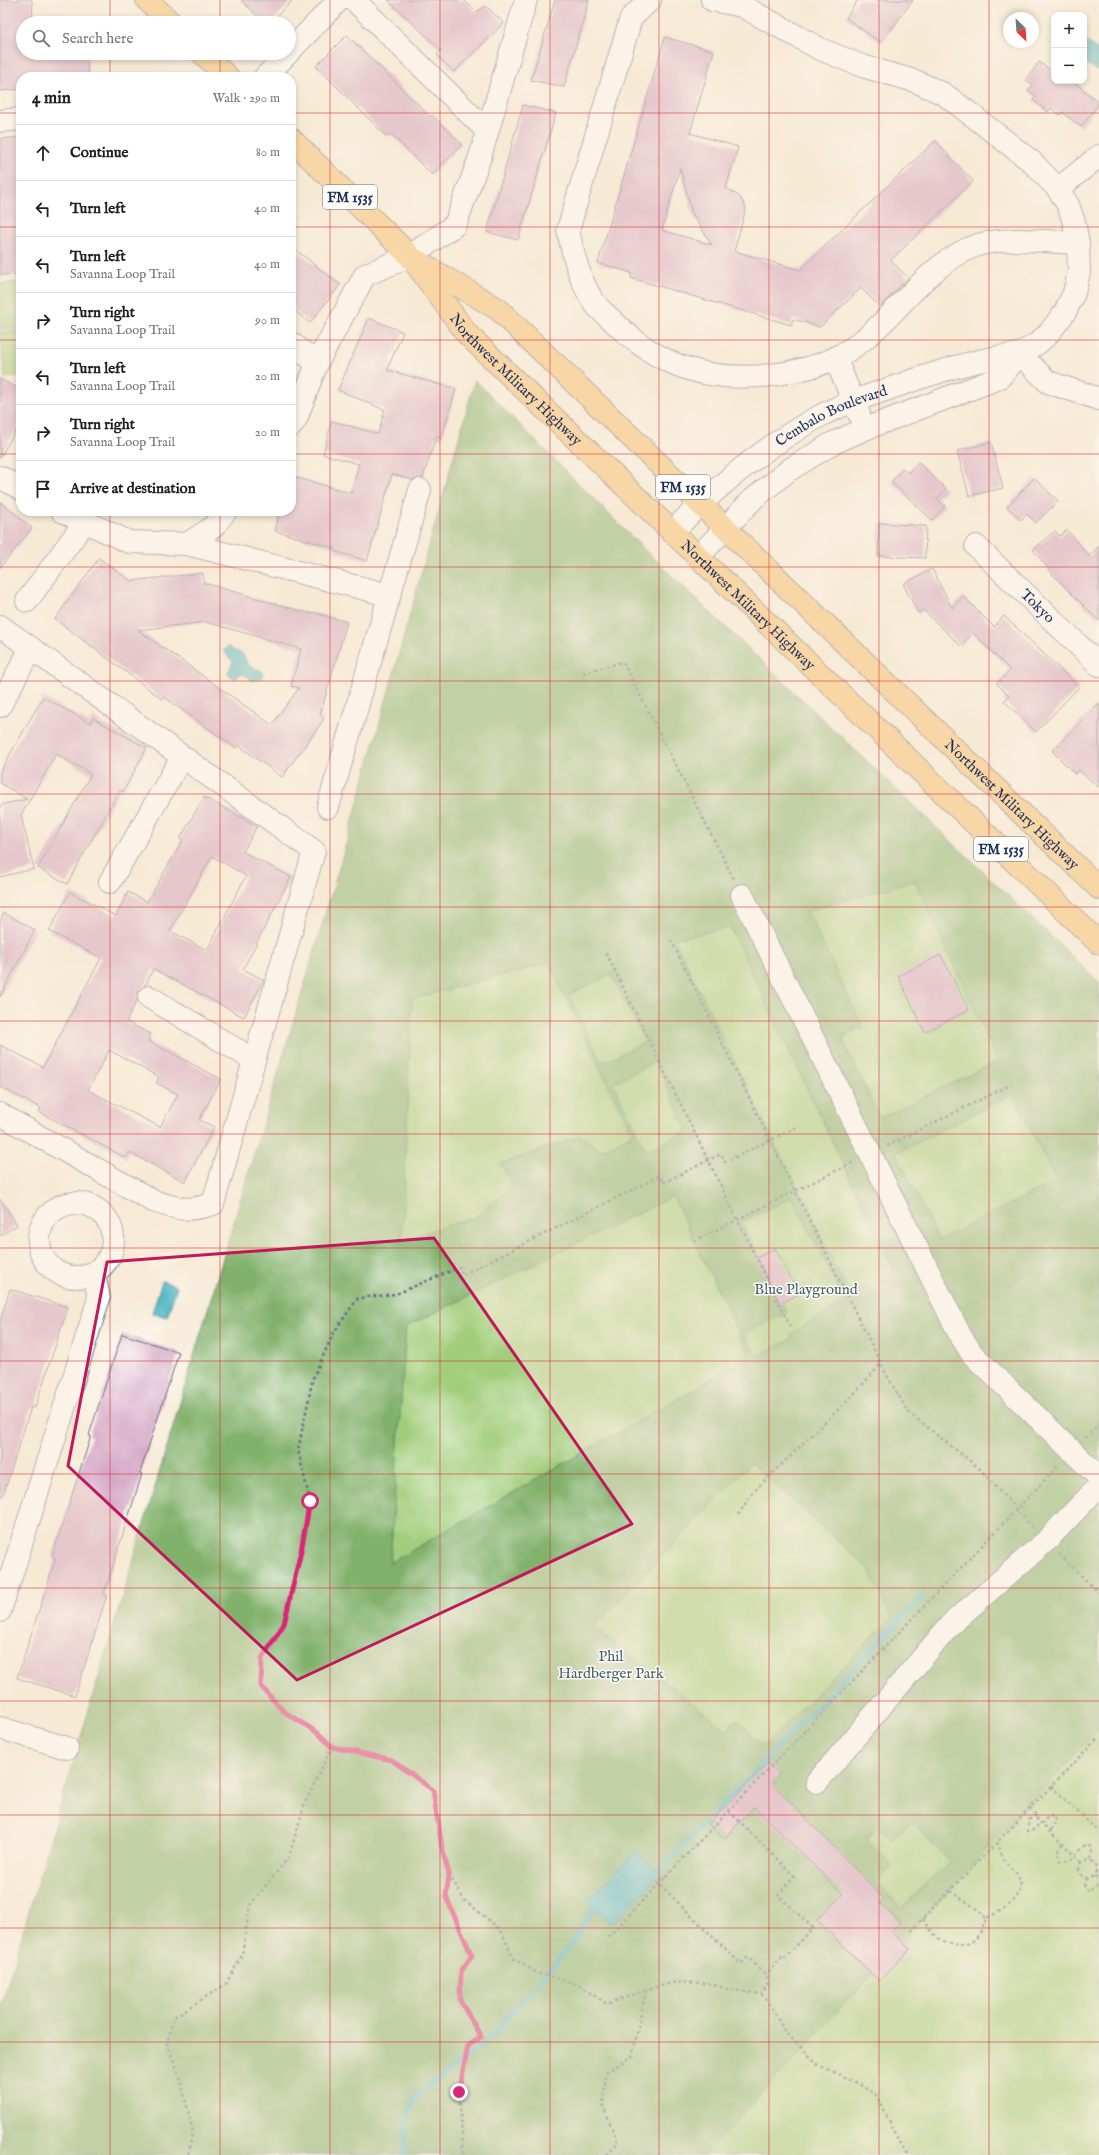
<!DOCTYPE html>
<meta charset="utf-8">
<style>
:root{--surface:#fff;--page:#f2f2f2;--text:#202124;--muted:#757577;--line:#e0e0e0}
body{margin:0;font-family:"IM FELL English",serif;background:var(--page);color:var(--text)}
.controls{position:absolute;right:12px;top:12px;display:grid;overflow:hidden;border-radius:8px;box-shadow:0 2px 6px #0003}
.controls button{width:36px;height:36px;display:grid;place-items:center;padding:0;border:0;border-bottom:1px solid var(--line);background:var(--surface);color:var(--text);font:20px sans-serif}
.compass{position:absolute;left:1003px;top:12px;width:36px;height:36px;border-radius:50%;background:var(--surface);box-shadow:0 2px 6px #0003;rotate:155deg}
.stop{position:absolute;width:12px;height:12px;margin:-9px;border:3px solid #db2777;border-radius:50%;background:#fff}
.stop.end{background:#db2777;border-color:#fff;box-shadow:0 1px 4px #0008}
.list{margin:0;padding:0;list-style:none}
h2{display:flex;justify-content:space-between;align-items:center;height:52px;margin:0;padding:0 16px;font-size:17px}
h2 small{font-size:13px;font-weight:400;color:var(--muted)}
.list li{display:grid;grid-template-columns:26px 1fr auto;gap:12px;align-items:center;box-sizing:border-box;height:56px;padding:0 16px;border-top:1px solid var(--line)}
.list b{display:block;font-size:15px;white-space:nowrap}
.list p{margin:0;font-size:13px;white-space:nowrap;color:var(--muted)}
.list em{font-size:13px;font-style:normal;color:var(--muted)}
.icon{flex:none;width:22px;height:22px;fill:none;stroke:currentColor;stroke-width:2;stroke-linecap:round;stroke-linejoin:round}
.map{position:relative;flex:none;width:1099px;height:2155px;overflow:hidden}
.search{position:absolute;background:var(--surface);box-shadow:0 2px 6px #0003;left:16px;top:16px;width:280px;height:44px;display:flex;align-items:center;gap:10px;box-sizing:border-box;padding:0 14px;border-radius:22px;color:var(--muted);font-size:15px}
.panel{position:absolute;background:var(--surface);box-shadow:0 2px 6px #0003;left:16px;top:72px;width:280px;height:444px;border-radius:16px}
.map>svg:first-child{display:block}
.green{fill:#a2ce7b;stroke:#5e7e6c}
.forest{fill:#81b16b;stroke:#4e7064;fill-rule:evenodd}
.water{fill:#44b2c0;stroke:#30708f}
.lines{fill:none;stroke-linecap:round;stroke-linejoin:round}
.stream{stroke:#44b2c0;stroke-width:5}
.building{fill:#d19fc2;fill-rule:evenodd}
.minor-casing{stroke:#687088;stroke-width:24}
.major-casing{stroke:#687088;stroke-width:24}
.path{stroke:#687088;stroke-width:2.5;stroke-dasharray:3 3;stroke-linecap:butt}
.minor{stroke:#fff;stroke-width:22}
.major{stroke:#f8bf6c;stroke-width:22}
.route{stroke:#db2777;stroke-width:5}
.marked{fill:none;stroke:#c2185b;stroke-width:3;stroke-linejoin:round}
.grid{fill:none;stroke:#d62828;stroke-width:1;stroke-opacity:0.55}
.labels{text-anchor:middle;stroke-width:3;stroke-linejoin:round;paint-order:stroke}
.shield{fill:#fdfcf7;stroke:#5f6c8c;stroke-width:1}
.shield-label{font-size:14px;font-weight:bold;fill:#1b2f5e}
.street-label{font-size:15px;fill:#1b2f5e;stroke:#fdfcf7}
.park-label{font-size:15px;fill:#445f67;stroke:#fdfcf7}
</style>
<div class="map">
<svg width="1099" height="2155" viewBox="0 0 1099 2155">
<rect width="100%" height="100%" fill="#fdfcf7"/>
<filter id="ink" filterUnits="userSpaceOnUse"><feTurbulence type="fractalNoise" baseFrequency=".025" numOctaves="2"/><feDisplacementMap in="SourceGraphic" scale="8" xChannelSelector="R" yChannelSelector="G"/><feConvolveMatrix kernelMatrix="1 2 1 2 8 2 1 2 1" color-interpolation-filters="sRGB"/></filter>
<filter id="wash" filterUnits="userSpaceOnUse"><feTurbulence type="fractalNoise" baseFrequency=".012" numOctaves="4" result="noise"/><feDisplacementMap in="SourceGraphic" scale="16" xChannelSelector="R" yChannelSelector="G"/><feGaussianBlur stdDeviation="0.9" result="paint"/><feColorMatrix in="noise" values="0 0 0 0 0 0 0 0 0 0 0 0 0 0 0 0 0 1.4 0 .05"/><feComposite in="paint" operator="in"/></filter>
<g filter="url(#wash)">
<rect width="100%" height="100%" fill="#f7ead6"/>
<path class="green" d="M21,282v45l-21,2v-45z
M21,330v46l-16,2 -5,-46z
M475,380l178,178 446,424v1173h-1099v-146l348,-1171z"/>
<path class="forest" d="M475,380l178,178 446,424v746l-394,427h-705v-146l348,-1171zM915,881l83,180 -118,57 -38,-80 21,-11 -56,-116zM730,927l165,346 -45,23 -176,-357zM549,963l83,171 -30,16 -22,-14 -80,28 13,22 -36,30 -75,24 10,-241zM611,974l34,68 -43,21 -33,-68zM655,1062l33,69 -42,20 -33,-68zM1013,1094l43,87 -117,59 -43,-87zM673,1196l77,161 -360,206 16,-236zM792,1197l53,105 -55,32 2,5 -36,17 -12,-23 43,-20 -46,-91zM751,1463l118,106 23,49 -128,128 -28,-27 -9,11 -133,-103zM912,1822l38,39 -49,47 -24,-26 16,-16 -27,-27 12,-13 14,14z"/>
<path class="water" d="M1084,39l15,12v19l-5,-1 -10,-7z
M228,646l5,4 10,4 5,11 15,7 -1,6 -10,3 -5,-5 -6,-2 -5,5 -6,-3 -2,-4 5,-10 -10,-11z
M162,1281l15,5 -10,31 -15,-4z
M636,1851l25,24 -49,49 -25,-23z"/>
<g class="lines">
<path class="stream" d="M652,1875l6,-3 265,-276
M404,2155l2,-30 8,-27 68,-52 88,-100 24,-39 6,-3"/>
</g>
<g id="blocks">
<path class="building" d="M0,0h32l1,23h-10v30h64l1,24h-67v12l-21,2z
M241,0h52l-23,23h-5z
M388,0h76l12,12 10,-6 18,17 -50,49 -17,-17 4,-5z
M555,0h34l-25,87 -33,-7z
M858,0h55l-32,43 -35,-25z
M347,35l84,82 1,-2 30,29 -30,31 -41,-41 -4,3 -71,-71z
M665,37l49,14 -24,82 48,14 -12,41 14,9 6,11 -12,43 66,19 135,-129 38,40 -82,79 17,18 -28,29 -19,-19 -41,39 -27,-8 -2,6 -160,-47 1,-5 -34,-10zM680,168l12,45 20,32 -50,-15z
M1039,62l15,11v8h19l26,22 -18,24 -19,-15 -2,3 -9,-7 -3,4 -15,-12 3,-4 -8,-5 5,-6 -7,-5z
M523,105l33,8 -38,127 -31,-8z
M21,137v137l-21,1v-136z
M291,246l49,39 -30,38 -19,-15z
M369,318l34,14 -16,38 69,19 -14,49 -6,-1 -13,41 -10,2 -21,-6 -25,87 -33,-10 1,-3 -60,-17 5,-20h11v-35l60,17 8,-29 -36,-10 9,-33 46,13 7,-24 -47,-20z
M0,379l21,11v31l-21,37z
M991,442l12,46 -34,8 -12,-45z
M918,462l28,27 -9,10 8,7 -13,14 -41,-38 12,-14 5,5z
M1034,478l24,23 -22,22 -9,-9 -6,6 -14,-13z
M0,502l32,26 -32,40z
M879,523l47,3 -1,32 -47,-2z
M1067,530l22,26 10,-10v75l-43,-43 -23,-28 22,-19 5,5z
M99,558l32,23 72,-8 1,10 107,31 1,-2 35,10 -27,93 4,4 -42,58 -44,-32 -2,3 -72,-51 -2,2 -107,-80zM206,622l95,27 -10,37 8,2 -27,37 -134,-95z
M932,569l20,39 11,-12 31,31 10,-11 75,71 -43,45 -32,-31 5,-5 -12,-12 13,-14 -37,-37 -12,13 -38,-36 -5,3 -15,-29z
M43,697l47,26 3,-5 54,30 -24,44 -3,-2 -53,94 -29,-16 53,-94 -35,-20 -35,61 13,54 -34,8v-72l27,-6 -27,-16v-11z
M1099,703v84l-21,-17 -3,4 -23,-23z
M204,797l53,29 -14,26 48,25 -48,92 21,11 -20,37 -91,-48 -8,17 -7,5 -1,9 -11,22 25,12 -3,7 73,38 -22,41 15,7 -29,55 -56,-30 -3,6 -87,-46 2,-4 -41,-21v-42l43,22 58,-109 -52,-27 21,-39 46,24 12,-24 19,10 36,-62 -3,-1zM212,856l34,20 -39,74 -37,-19zM109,1050l50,27 -3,6 22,11 -18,33 -72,-37z
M4,913l31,17 -35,67v-76z
M941,955l28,55 -44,22 -27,-56z
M0,1199l17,26 -17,11z
M775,1248l24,46 -19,10 -23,-46z
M10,1289l58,18 -33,101 -4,-1 -28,89h-3v-175z
M122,1334l57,18 -39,121 2,1 -38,120 3,1 -32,101 -58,-18 39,-120 -4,-1 39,-121 -2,-1z
M768,1763l12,11 -8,9 112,116 -4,4 20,19 -9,9 19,18 -31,32 -62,-61 26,-26 -89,-87 -30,32 -16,-15z"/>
</g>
</g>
<g filter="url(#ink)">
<use href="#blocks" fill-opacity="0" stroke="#687088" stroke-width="1"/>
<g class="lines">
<g class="minor-casing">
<g id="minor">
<path d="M354,0l133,131"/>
<path d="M650,0l-19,18 -63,212c5,24 11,49 25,71 5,8 15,15 22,22 46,45 94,59 156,52 22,-3 44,-7 64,-17 54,-26 82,-88 137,-111 29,-12 75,-5 106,-4"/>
<path d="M289,52l50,-52"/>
<path d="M265,77l23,-24"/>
<path d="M0,121l21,-2"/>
<path d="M1058,189l41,-33"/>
<path d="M291,343l26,20"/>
<path d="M1020,354l28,28 51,17"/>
<path d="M835,358l24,56"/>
<path d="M291,426l5,-7 21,-56 48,-88 45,-19 45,-31 25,-68 46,-157"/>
<path d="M0,477l21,12"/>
<path d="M62,511l67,31 58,2 26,-17 13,-16"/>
<path id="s1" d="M672,532c44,-45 93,-86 148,-116 27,-15 59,-23 88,-34 36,-12 73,-24 112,-28"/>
<path d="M187,544l202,51"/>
<path id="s2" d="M976,546l123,119"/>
<path d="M698,557l55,-58 36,-29 44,-27 32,-14 134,-51 21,-24 18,-11 11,-10 16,-21 9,-19 5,-21 -1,-29 -4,-21 -6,-17 -10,-16 -26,-27 -59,-46 -29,-22 -29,-13 -53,-15 -42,-17 -78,-43 -30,-6"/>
<path d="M27,601l57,-78"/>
<path d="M0,626l314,225 -101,353c-26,8 -35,5 -60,-3l-153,-87"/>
<path d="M0,706l31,-58"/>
<path d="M328,807l92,-317"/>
<path d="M110,882l72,-125"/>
<path d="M742,895l218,440 13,20 126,122"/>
<path d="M149,997l105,63"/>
<circle cx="76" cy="1240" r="37"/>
<path d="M0,1611l99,-313 -5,-24"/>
<path d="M0,1728l67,20"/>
<path d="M817,1782l134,-158 95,-83 53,-55"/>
</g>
</g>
<g class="major-casing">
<g id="major">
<path d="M147,0l24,23"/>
<path d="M202,53l26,24"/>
<path id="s3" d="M291,139l119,117 57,78 632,609"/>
<path id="s4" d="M417,261l81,48 601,579"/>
</g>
</g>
<path class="path" d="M583,673l40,-11 111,217
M671,940l214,432 23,40 72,57 53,59
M606,953l185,375
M887,1146l125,-62
M694,1241l160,-79
M1085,1438l14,-14
M738,1515l15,-23 97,-94 31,-34
M1059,1554l40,39
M332,1747l-14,-14 -35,-22 -22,-25 1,-28 21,-33 18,-74 9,-50 -12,-51 15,-72 21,-46 24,-34 38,-4 64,-27 2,8 198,-99 3,7 58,-29 4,8 72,-35
M1051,1786l48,46
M1030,1808l6,7 1,5 45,42
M729,1811l65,65 -16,19 35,33 -29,31 -2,-2 -17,18
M1036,1815l-7,5 -2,11 7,-1 15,-14 6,1 1,4 -6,11
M1062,1843l-4,7 2,11 11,-2 15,-14h3l3,7 -1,9
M1079 1869a9 9 0 1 1 18 0a9 9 0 1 1-18 0Z
M449,1874l15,26 37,30 12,28 24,15 40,11 30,20 39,-14
M1095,1876l4,4
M1086,1878l-2,6 4,8 11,-7
M660,1885l81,79 7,-7 17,18 3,9 -7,10
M950,1891l30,20 6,7
M923,1919c5,7 9,14 16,20 4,4 12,5 18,6 17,1 25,-11 29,-27 15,-6 43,-22 32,-42 -4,-7 -13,-12 -16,-19 -2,-6 -2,-9 -5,-15
M911,1931l188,-194
M608,1937l452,-473
M188,2155l5,-24 -13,-53 -13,-35 7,-26 52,-33 16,-29 8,-50 39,-48 16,-54 27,-56 60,13 41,30 9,58 7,26 -3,23 26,59 -11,15 -1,29 21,37 -13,9 -9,47 4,56 3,6
M607,2155l11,-12 -15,-37 3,-34 26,-15 14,-67 30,-8 31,1 25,7 29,4 6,5 18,33 35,34 34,15 22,14 31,60"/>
<use href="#minor" class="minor"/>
<use href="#major" class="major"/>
</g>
</g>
<g class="lines" filter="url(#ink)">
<path class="route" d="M310,1501l-9,50 -17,73 -22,34 -1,28 22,25 35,22 14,14 60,13 41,30 9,58 7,26 -3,23 26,59 -11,15 -1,29 21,37 -13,9 -9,46"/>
</g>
<path d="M0 0H1099V2155H0ZM434,1238l198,286 -335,156 -229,-214 39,-204z" fill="#f7ead6" fill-opacity=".55" fill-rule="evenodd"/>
<path class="marked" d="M434,1238l198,286 -335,156 -229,-214 39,-204z"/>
<path class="grid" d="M110,0v23M220,0v23M330,0v2155M440,0v2155M550,0v2155M659,0v2155M769,0v2155M879,0v2155M989,0v2155M110,53v24M220,53v24M0,113h21M291,113h808M0,227h21M291,227h808M0,340h21M291,340h808M0,454h21M291,454h808M110,511v1644M220,511v1644M0,567h1099M0,681h1099M0,794h1099M0,907h1099M0,1021h1099M0,1134h1099M0,1248h1099M0,1361h1099M0,1474h1099M0,1588h1099M0,1701h1099M0,1815h1099M0,1928h1099M0,2042h1099"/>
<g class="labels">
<g class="shield">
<rect x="323" y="185" width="54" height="24" rx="3"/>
<rect x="656" y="475" width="54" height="24" rx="3"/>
<rect x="974" y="837" width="54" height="24" rx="3"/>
</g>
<g class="shield-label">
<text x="350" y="202">FM 1535</text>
<text x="683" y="492">FM 1535</text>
<text x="1001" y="854">FM 1535</text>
</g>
<g class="street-label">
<text dy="5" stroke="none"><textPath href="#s3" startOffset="330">Northwest Military Highway</textPath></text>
<text dy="5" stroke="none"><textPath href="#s1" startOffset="199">Cembalo Boulevard</textPath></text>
<text dy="5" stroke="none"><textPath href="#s3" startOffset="654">Northwest Military Highway</textPath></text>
<text dy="5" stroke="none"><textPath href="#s2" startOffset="86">Tokyo</textPath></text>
<text dy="5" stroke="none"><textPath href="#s4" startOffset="808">Northwest Military Highway</textPath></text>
</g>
<g class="park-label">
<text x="806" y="1294">Blue Playground</text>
<text x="611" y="1661">Phil<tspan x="611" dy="17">Hardberger Park</tspan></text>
</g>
</g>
</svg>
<div class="controls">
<button>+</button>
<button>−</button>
</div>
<svg class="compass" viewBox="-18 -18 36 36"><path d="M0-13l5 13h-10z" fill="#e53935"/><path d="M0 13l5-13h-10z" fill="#757577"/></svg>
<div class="stop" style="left:310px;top:1501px"></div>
<div class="stop end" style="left:459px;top:2092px"></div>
<div class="search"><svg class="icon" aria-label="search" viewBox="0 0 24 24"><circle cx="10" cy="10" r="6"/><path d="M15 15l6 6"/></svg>Search here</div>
<section class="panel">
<h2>4 min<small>Walk · 290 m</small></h2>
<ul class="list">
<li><svg class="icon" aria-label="ahead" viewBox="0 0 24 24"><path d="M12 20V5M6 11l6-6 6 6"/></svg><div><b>Continue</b></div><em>80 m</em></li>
<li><svg class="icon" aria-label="left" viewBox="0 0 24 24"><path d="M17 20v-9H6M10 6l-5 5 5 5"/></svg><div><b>Turn left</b></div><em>40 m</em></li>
<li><svg class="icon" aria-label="left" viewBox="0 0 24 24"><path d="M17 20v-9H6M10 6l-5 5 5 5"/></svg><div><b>Turn left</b><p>Savanna Loop Trail</p></div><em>40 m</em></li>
<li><svg class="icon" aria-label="right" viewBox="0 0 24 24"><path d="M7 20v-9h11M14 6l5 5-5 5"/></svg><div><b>Turn right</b><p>Savanna Loop Trail</p></div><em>90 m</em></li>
<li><svg class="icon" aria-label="left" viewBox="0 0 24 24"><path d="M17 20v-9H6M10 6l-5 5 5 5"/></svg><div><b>Turn left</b><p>Savanna Loop Trail</p></div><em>20 m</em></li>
<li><svg class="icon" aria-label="right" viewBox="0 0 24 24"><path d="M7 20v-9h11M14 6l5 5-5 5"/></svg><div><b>Turn right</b><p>Savanna Loop Trail</p></div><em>20 m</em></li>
<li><svg class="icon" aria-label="arrive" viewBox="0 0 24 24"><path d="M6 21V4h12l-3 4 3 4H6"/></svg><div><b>Arrive at destination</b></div></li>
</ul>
</section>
</div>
